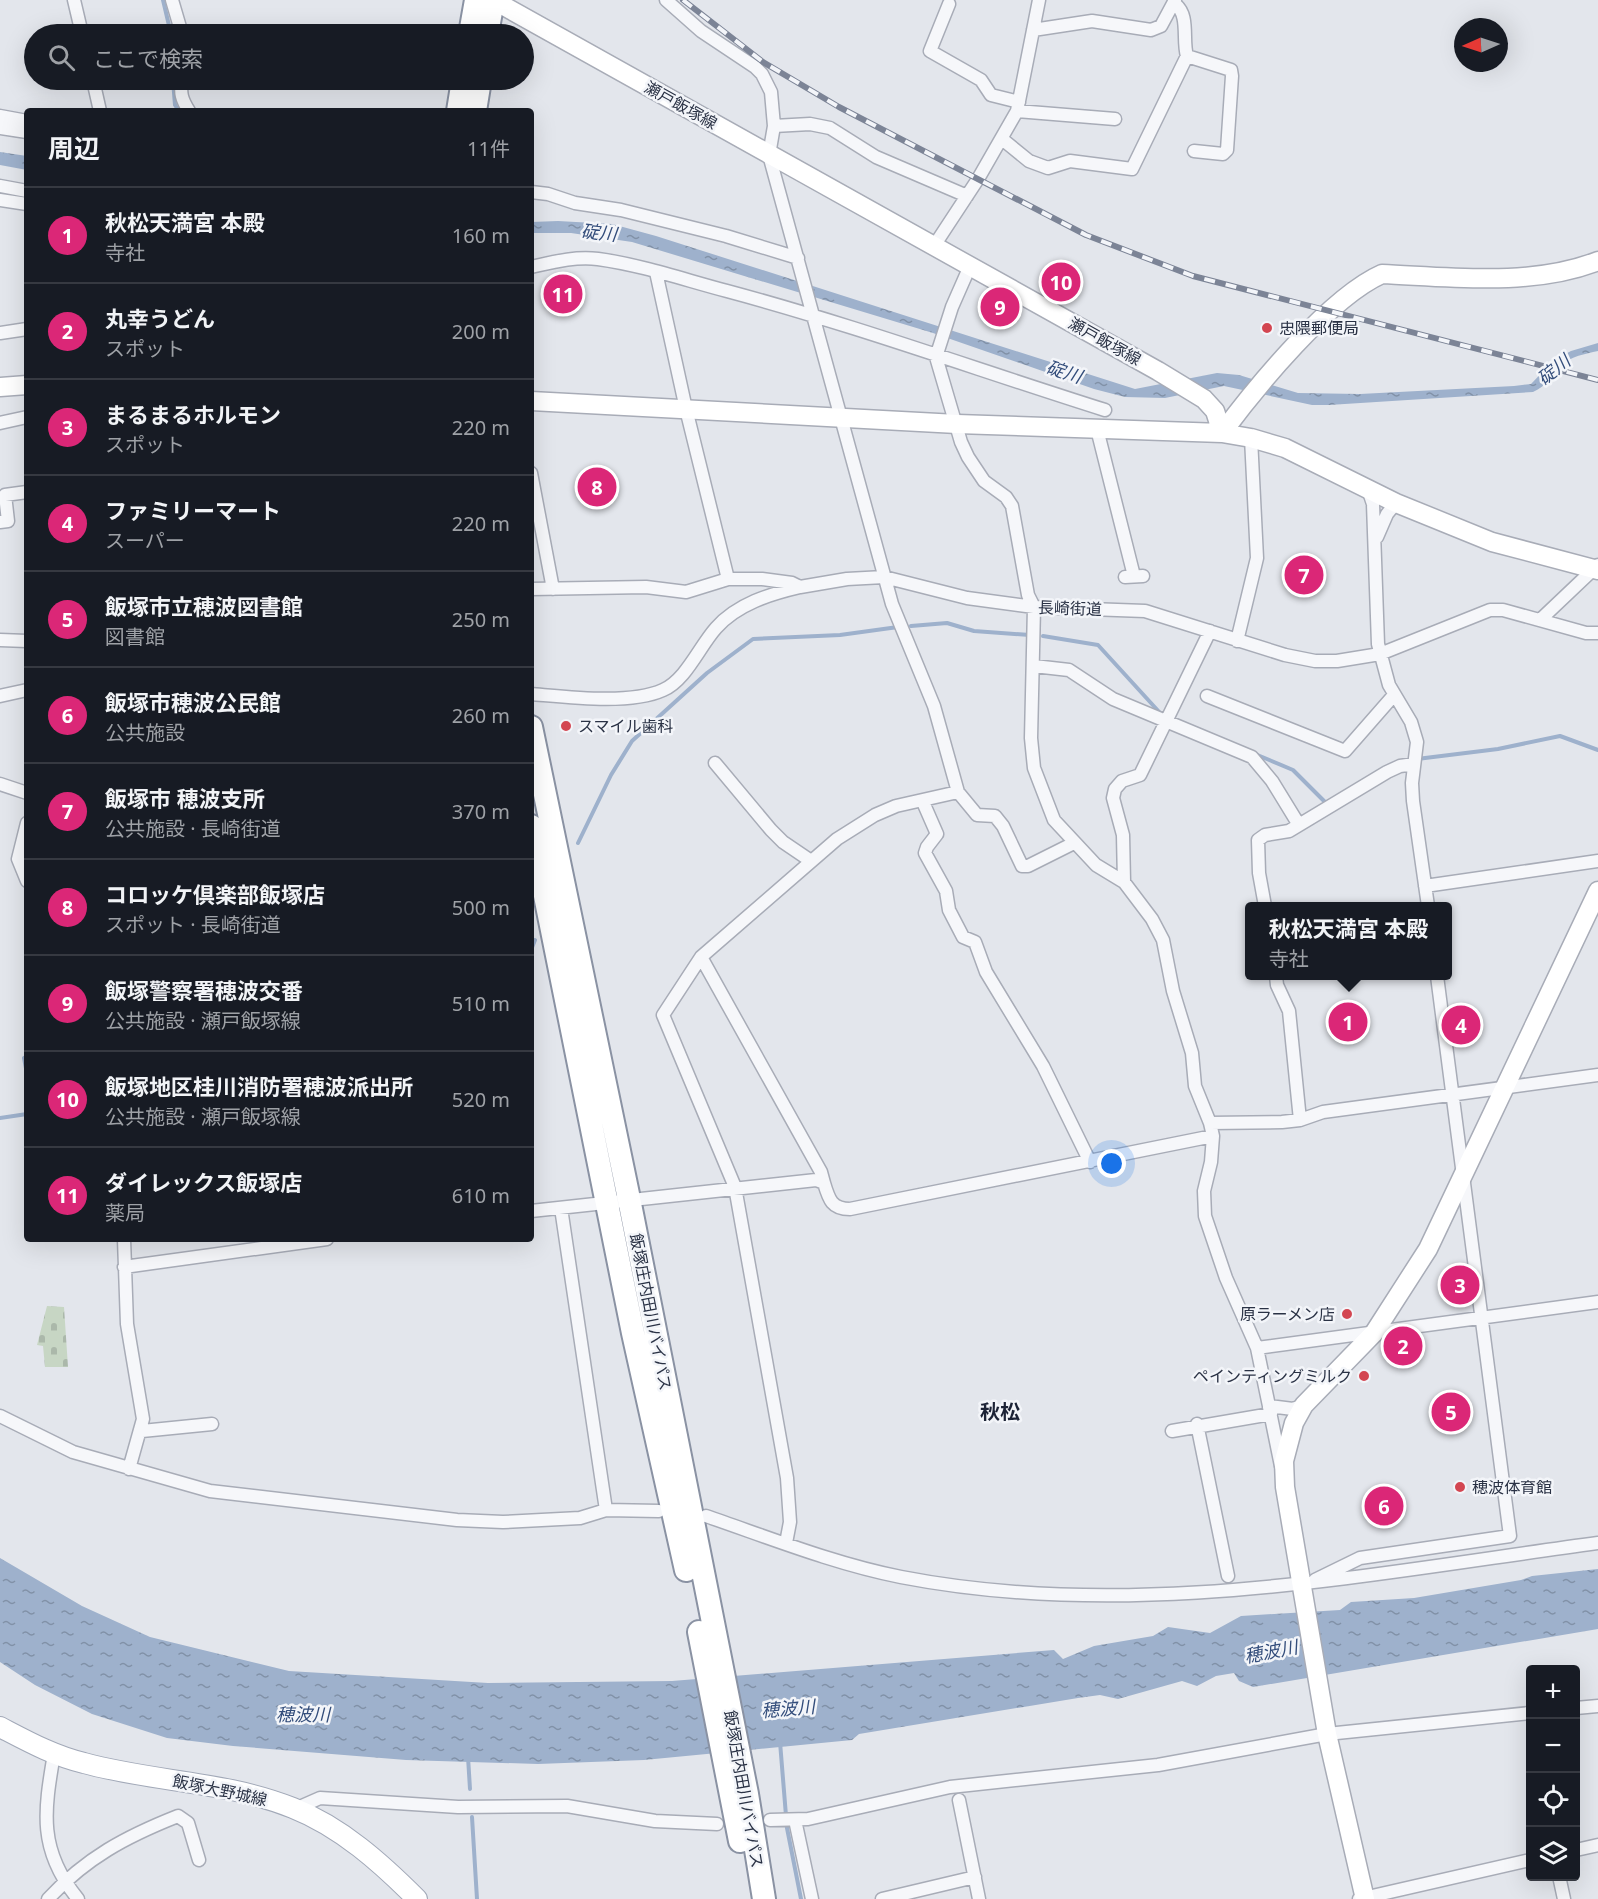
<!DOCTYPE html>
<html lang="ja">
<meta charset="utf-8">
<style>
:root{--surface:#171b24;--page:#242831;--text:#f1f3f6;--muted:#9ea1a6;--line:#363941;--accent:#db2777}
body{margin:0;font-family:"Noto Sans","Noto Sans JP",sans-serif;background:var(--page);color:var(--text)}
.controls{position:absolute;right:18px;bottom:18px;display:grid;overflow:hidden;border-radius:6px;box-shadow:0 6px 24px #0002}
.controls button{width:54px;height:54px;display:grid;place-items:center;padding:0;border:0;border-bottom:2px solid var(--line);background:var(--surface);color:var(--text);font:30px sans-serif}
.compass{position:absolute;left:1454px;top:18px;width:54px;height:54px;border-radius:50%;background:var(--surface);box-shadow:0 6px 24px #0002;rotate:267deg}
.you{position:absolute;left:1112px;top:1164px;width:21px;height:21px;margin:-15px;border:4px solid #fff;border-radius:50%;background:#1a73e8;box-shadow:0 0 0 9px #1a73e833}
.badge{display:grid;place-items:center;width:39px;height:39px;border-radius:50%;background:var(--accent);color:#fff;font-size:20px;font-weight:700}
.pin{position:absolute;translate:-50% -50%;border:3px solid #fff;box-shadow:0 2px 6px #0006}
.popup{position:absolute;left:1245px;top:902px;width:207px;height:78px;box-sizing:border-box;display:grid;place-content:center;border-radius:6px;background:var(--surface);filter:drop-shadow(0 2px 4px #0005);font-size:20px;white-space:nowrap;color:var(--muted)}
.popup b{font-size:22px;color:var(--text)}
.popup::after{content:'';position:absolute;left:50%;top:100%;margin-left:-12px;border:12px solid transparent;border-top-color:var(--surface)}
.list{margin:0;padding:0;list-style:none}
h2{display:flex;justify-content:space-between;align-items:center;height:78px;margin:0;padding:0 24px;font-size:26px}
h2 small{font-size:20px;font-weight:400;color:var(--muted)}
.list li{display:grid;grid-template-columns:39px 1fr auto;gap:18px;align-items:center;box-sizing:border-box;height:96px;padding:0 24px;border-top:2px solid var(--line)}
.list b{display:block;font-size:22px;white-space:nowrap}
.list p{margin:0;font-size:20px;white-space:nowrap;color:var(--muted)}
.list em{font-size:20px;font-style:normal;color:var(--muted)}
.icon{flex:none;width:33px;height:33px;fill:none;stroke:currentColor;stroke-width:2;stroke-linecap:round;stroke-linejoin:round}
.map{position:relative;flex:none;width:1598px;height:1899px;overflow:hidden}
.search{position:absolute;background:var(--surface);box-shadow:0 6px 24px #0002;left:24px;top:24px;width:510px;height:66px;display:flex;align-items:center;gap:15px;box-sizing:border-box;padding:0 21px;border-radius:33px;color:var(--muted);font-size:22px}
.panel{position:absolute;background:var(--surface);box-shadow:0 6px 24px #0002;left:24px;top:108px;width:510px;height:1134px;border-radius:6px}
.map>svg:first-child{display:block}
.cemetery{fill:url(#cemetery-stones)}
.water{fill:url(#water-ripples)}
.lines{fill:none;stroke-linecap:round;stroke-linejoin:round}
.stream{stroke:#9eb1cc;stroke-width:4}
.street-casing{stroke:#a8acb7;stroke-width:15}
.secondary-casing{stroke:#a8acb7;stroke-width:21}
.primary-casing{stroke:#a2a9b8;stroke-width:22}
.highway-casing{stroke:#8a92a3;stroke-width:26}
.street{stroke:#f6f7fa;stroke-width:12}
.secondary{stroke:#fff;stroke-width:18}
.primary{stroke:#fff;stroke-width:20}
.highway{stroke:#fff;stroke-width:22}
.rail-casing{stroke:#7c8496;stroke-width:6}
.rail{stroke:#f3f5f9;stroke-width:4;stroke-dasharray:11;stroke-linecap:butt}
.poi-dot{fill:#d34651;stroke:#f3f5f9;stroke-width:2}
.labels{text-anchor:middle;stroke-width:5;stroke-linejoin:round;paint-order:stroke}
.street-label{font-size:16px;fill:#2a3245;stroke:#f3f5f9}
.poi-label{font-size:16px;fill:#2a3245;stroke:#f3f5f9;text-anchor:start}
.water-label{font-size:18px;font-style:italic;fill:#334d7b;stroke:#f3f5f9}
.quarter-label{font-size:20px;font-weight:bold;fill:#1c2336;stroke:#f3f5f9}
</style>
<div class="map">
<svg width="1598" height="1899" viewBox="0 0 1598 1899">
<defs>
<pattern id="cemetery-stones" width="16" height="16" patternUnits="userSpaceOnUse" patternTransform="scale(1.5)"><rect width="16" height="16" fill="#c7d6c4"/><path d="M2 7V4a2 2 0 0 1 4 0v3zM10 15v-3a2 2 0 0 1 4 0v3z" fill="#abb8aa"/></pattern>
<pattern id="water-ripples" width="26" height="14" patternUnits="userSpaceOnUse" patternTransform="scale(1.5)"><rect width="26" height="14" fill="#9eb1cc"/><path d="M2 4q2-2 4 0t4 0M15 11q2-2 4 0t4 0" fill="none" stroke="#8191a7"/></pattern>
</defs>
<rect width="100%" height="100%" fill="#e3e6ec"/>
<path class="cemetery" d="M47,1306l17,1 4,60h-23l-2,-21 -6,-1z"/>
<path class="water" d="M0,152l27,4v14l-27,-5z
M558,221l54,3 44,12 479,153 82,-16 22,2 59,18 62,1 154,-8 17,-2 23,-24 17,-9 27,-8v8c-13,3 -27,5 -36,14 -11,10 -15,21 -29,27l-204,13h-17l-88,-19 -59,12 -40,-1 -31,-8 -161,-56 -301,-91 -61,-9h-40v-11z
M0,1558l82,48 68,31 139,34 199,12 184,-2 382,-31 9,9 31,-13 59,-10 15,-9 42,6 31,-17 99,-6 11,-8 63,-4 107,-18 11,-4 66,-7v60l-345,58 -14,-6 -5,-8 -18,3 -19,10 -15,-5 -64,18 -18,-4 -22,3 -219,36 -7,6 -208,20 -106,4 -132,-4 -173,-14 -66,-8 -75,-24 -57,-29 -35,-23z"/>
<g class="lines">
<path class="stream" d="M163,0l8,34
M173,80l2,25 4,6
M911,626l36,-3 27,8 56,4
M1043,636l55,9 63,69
M1255,754l38,16 33,33 3,-2
M1417,759l81,-10 62,-13 38,14
M578,843l33,-68 21,-34 75,-68 46,-34 87,-4 58,-8
M531,950l4,-10
M531,955v6
M27,1057l-3,1 3,16
M0,1118l27,-4
M780,1742l7,86 14,71
M468,1757l2,32
M472,1817l5,82"/>
<g class="street-casing">
<path id="street" d="M74,0l8,34
M172,0l10,34
M666,0l35,31 54,36 7,7 9,18 3,34 -5,29 123,449 42,102 24,86 19,23 18,1 8,10 19,40h6l46,-23
M949,4l-19,47 51,29 10,15 28,7
M1175,4c15,11 7,36 12,52l44,14 1,6 -5,74 -4,4 -29,-3
M1033,30l59,-9 59,9 10,-4 14,-26
M93,80l7,31
M183,80c-4,12 -1,20 6,31
M1017,111l98,8
M0,116l27,5
M774,126l36,-2 20,4 46,29 91,39
M0,128l27,4
M1002,139l27,22 19,7 22,-7 62,8 55,-113
M0,186l27,5
M531,192l17,2 27,9 46,7 105,26 72,22
M0,200l27,4
M934,246l44,-67 39,-68 22,-111
M970,266l-18,41 -16,50 25,85 7,15 16,24 22,16 6,9 16,89 6,12 -3,131 3,30 20,52 42,45 28,17 28,37 11,21 10,51 19,62 3,33 15,37 3,13 -2,26 -7,29 1,25 21,62 31,70 12,58 24,3 11,-4
M531,267c22,-5 45,-11 67,-8 44,6 87,21 129,32 127,34 251,79 378,119
M656,272l30,137 42,170
M0,333l27,-4
M0,423l27,-6
M1097,429l37,147
M531,473l22,116
M1368,489l5,15 5,140 11,41 22,37 6,20 -5,41 1,18 15,105
M0,522l8,-1 -3,-26 22,-3
M1377,537l10,-23 9,-11
M1125,577l18,-1
M531,589l115,-2 40,5 42,-13h34l30,4 8,4 47,-8 37,-2 83,21 67,9 111,4 140,44 30,6h22l43,-7 110,-44h13l83,23h12
M1540,620l58,-55
M0,640l27,1
M1237,641l20,-83 -6,-120
M1034,666l35,4 44,29 139,58 20,24 27,44
M531,694c36,3 99,11 132,-4 23,-10 36,-43 53,-62 21,-24 54,-34 84,-41
M0,696l27,-6
M1207,696l138,55 49,-56
M715,763l56,67 12,12 28,19
M0,784l27,9
M923,802l14,32 -10,13 -2,6 21,38 3,19 14,27 12,5 11,30 57,94 47,96
M27,823l-9,36 9,22
M1124,882l-1,-47 -10,-37 2,-9 7,-8 18,-6 70,-144
M1425,886l173,-25
M1265,906l-6,-33 -1,-33 7,-5 24,-4 98,-59 13,-6 14,-2
M701,957l120,215 3,11
M1276,976l1,9 12,26 11,109
M1210,1123l72,-1 18,-2 23,-8 275,-37
M561,1208l45,302
M531,1211l285,-31 8,3c5,17 8,26 26,26l363,-73
M124,1239l3,85 16,95 -14,50
M124,1267l203,-28
M1257,1348l341,-46
M1269,1407l12,59
M0,1416l73,36 137,39 247,29 46,2 77,-4 26,-8 53,1
M1197,1424l31,152
M142,1431l70,-7
M1172,1431l99,-17
M706,1516c64,22 129,48 195,61 232,45 466,-3 697,-34
M786,1543l4,-21 -3,-44 -52,-291 -72,-172 38,-58 136,-118 38,-24 21,-9 62,-14
M1315,1580l45,-22 150,-22 -73,-560
M1576,1708l22,-2
M54,1754c-10,58 -16,96 24,145
M959,1800l20,99
M295,1809l25,-11 138,9 109,-1 88,15 62,3
M770,1820l38,-1 142,-32 208,-22 169,-31 203,-21
M795,1820l17,79
M1576,1850l22,-5
M1559,1876l5,23
M48,1899c38,-41 77,-62 130,-83l10,7 11,37
M882,1899l93,-22
M1359,1899l171,-39"/>
</g>
<g class="secondary-casing">
<path id="secondary" d="M493,0l665,371 46,28 11,12 7,22 29,5 34,10 111,55 96,39 106,28
M0,387l27,-2
M531,401l426,23 265,9c34,-46 108,-136 160,-159 69,3 150,13 216,-13
M1365,1899l-38,-165 -42,-247 -1,-26 10,-38 10,-18 70,-72 54,-84 170,-358"/>
</g>
<g class="primary-casing">
<path id="primary" d="M0,1727c27,14 54,29 84,36 69,19 142,18 209,45 48,19 88,55 124,91"/>
</g>
<g class="highway-casing">
<path id="highway" d="M470,34l6,-34
M487,34l6,-34
M458,111l5,-31
M475,111l5,-31
M531,727l98,472 118,595 17,105
M531,826l102,507 53,237
M699,1632l41,209"/>
</g>
<use href="#street" class="street"/>
<use href="#secondary" class="secondary"/>
<use href="#primary" class="primary"/>
<use href="#highway" class="highway"/>
<g class="rail-casing">
<path id="rail" d="M683,0l80,62 76,45 247,128 107,41 405,104"/>
</g>
<use href="#rail" class="rail"/>
</g>
<g class="poi-dot">
<circle cx="1267" cy="328" r="6"/>
<circle cx="566" cy="726" r="6"/>
<circle cx="1347" cy="1314" r="6"/>
<circle cx="1364" cy="1376" r="6"/>
<circle cx="1460" cy="1487" r="6"/>
</g>
<g class="labels">
<g class="street-label">
<text transform="translate(681 105) rotate(29)" y="6">瀬戸飯塚線</text>
<text transform="translate(1105 341) rotate(29)" y="6">瀬戸飯塚線</text>
<text transform="translate(1070 608) rotate(2)" y="6">長崎街道</text>
<text transform="translate(651 1312) rotate(79)" y="6">飯塚庄内田川バイパス</text>
<text transform="translate(744 1789) rotate(80)" y="6">飯塚庄内田川バイパス</text>
<text transform="translate(220 1790) rotate(12)" y="6">飯塚大野城線</text>
</g>
<g class="poi-label">
<text x="1279" y="334">忠隈郵便局</text>
<text x="578" y="732">スマイル歯科</text>
<text x="1335" y="1320" text-anchor="end">原ラーメン店</text>
<text x="1352" y="1382" text-anchor="end">ペインティングミルク</text>
<text x="1472" y="1493">穂波体育館</text>
</g>
<g class="water-label">
<text transform="translate(599 233) rotate(6)" y="6">碇川</text>
<text transform="translate(1554 370) rotate(-39)" y="6">碇川</text>
<text transform="translate(1064 372) rotate(18)" y="6">碇川</text>
<text transform="translate(1271 1652) rotate(-11)" y="6">穂波川</text>
<text transform="translate(788 1709) rotate(-5)" y="6">穂波川</text>
<text x="303" y="1721">穂波川</text>
</g>
<g class="quarter-label">
<text x="1000" y="1419">秋松</text>
</g>
</g>
</svg>
<div class="controls">
<button>+</button>
<button>−</button>
<button><svg class="icon" aria-label="locate" viewBox="0 0 24 24"><circle cx="12" cy="12" r="6"/><path d="M12 2v4M12 18v4M2 12h4M18 12h4"/></svg></button>
<button><svg class="icon" aria-label="layers" viewBox="0 0 24 24"><path d="M12 4l9 5-9 5-9-5zM3 14l9 5 9-5"/></svg></button>
</div>
<svg class="compass" viewBox="-18 -18 36 36"><path d="M0-13l5 13h-10z" fill="#e53935"/><path d="M0 13l5-13h-10z" fill="#9ea1a6"/></svg>
<div class="you"></div>
<div class="pin badge" style="left:1348px;top:1022px">1</div>
<div class="popup"><b>秋松天満宮 本殿</b>寺社</div>
<div class="pin badge" style="left:1403px;top:1346px">2</div>
<div class="pin badge" style="left:1460px;top:1285px">3</div>
<div class="pin badge" style="left:1461px;top:1025px">4</div>
<div class="pin badge" style="left:1451px;top:1412px">5</div>
<div class="pin badge" style="left:1384px;top:1506px">6</div>
<div class="pin badge" style="left:1304px;top:575px">7</div>
<div class="pin badge" style="left:597px;top:487px">8</div>
<div class="pin badge" style="left:1000px;top:307px">9</div>
<div class="pin badge" style="left:1061px;top:282px">10</div>
<div class="pin badge" style="left:563px;top:294px">11</div>
<div class="search"><svg class="icon" aria-label="search" viewBox="0 0 24 24"><circle cx="10" cy="10" r="6"/><path d="M15 15l6 6"/></svg>ここで検索</div>
<section class="panel">
<h2>周辺<small>11件</small></h2>
<ul class="list">
<li><span class="badge">1</span><div><b>秋松天満宮 本殿</b><p>寺社</p></div><em>160 m</em></li>
<li><span class="badge">2</span><div><b>丸幸うどん</b><p>スポット</p></div><em>200 m</em></li>
<li><span class="badge">3</span><div><b>まるまるホルモン</b><p>スポット</p></div><em>220 m</em></li>
<li><span class="badge">4</span><div><b>ファミリーマート</b><p>スーパー</p></div><em>220 m</em></li>
<li><span class="badge">5</span><div><b>飯塚市立穂波図書館</b><p>図書館</p></div><em>250 m</em></li>
<li><span class="badge">6</span><div><b>飯塚市穂波公民館</b><p>公共施設</p></div><em>260 m</em></li>
<li><span class="badge">7</span><div><b>飯塚市 穂波支所</b><p>公共施設 · 長崎街道</p></div><em>370 m</em></li>
<li><span class="badge">8</span><div><b>コロッケ倶楽部飯塚店</b><p>スポット · 長崎街道</p></div><em>500 m</em></li>
<li><span class="badge">9</span><div><b>飯塚警察署穂波交番</b><p>公共施設 · 瀬戸飯塚線</p></div><em>510 m</em></li>
<li><span class="badge">10</span><div><b>飯塚地区桂川消防署穂波派出所</b><p>公共施設 · 瀬戸飯塚線</p></div><em>520 m</em></li>
<li><span class="badge">11</span><div><b>ダイレックス飯塚店</b><p>薬局</p></div><em>610 m</em></li>
</ul>
</section>
</div>
